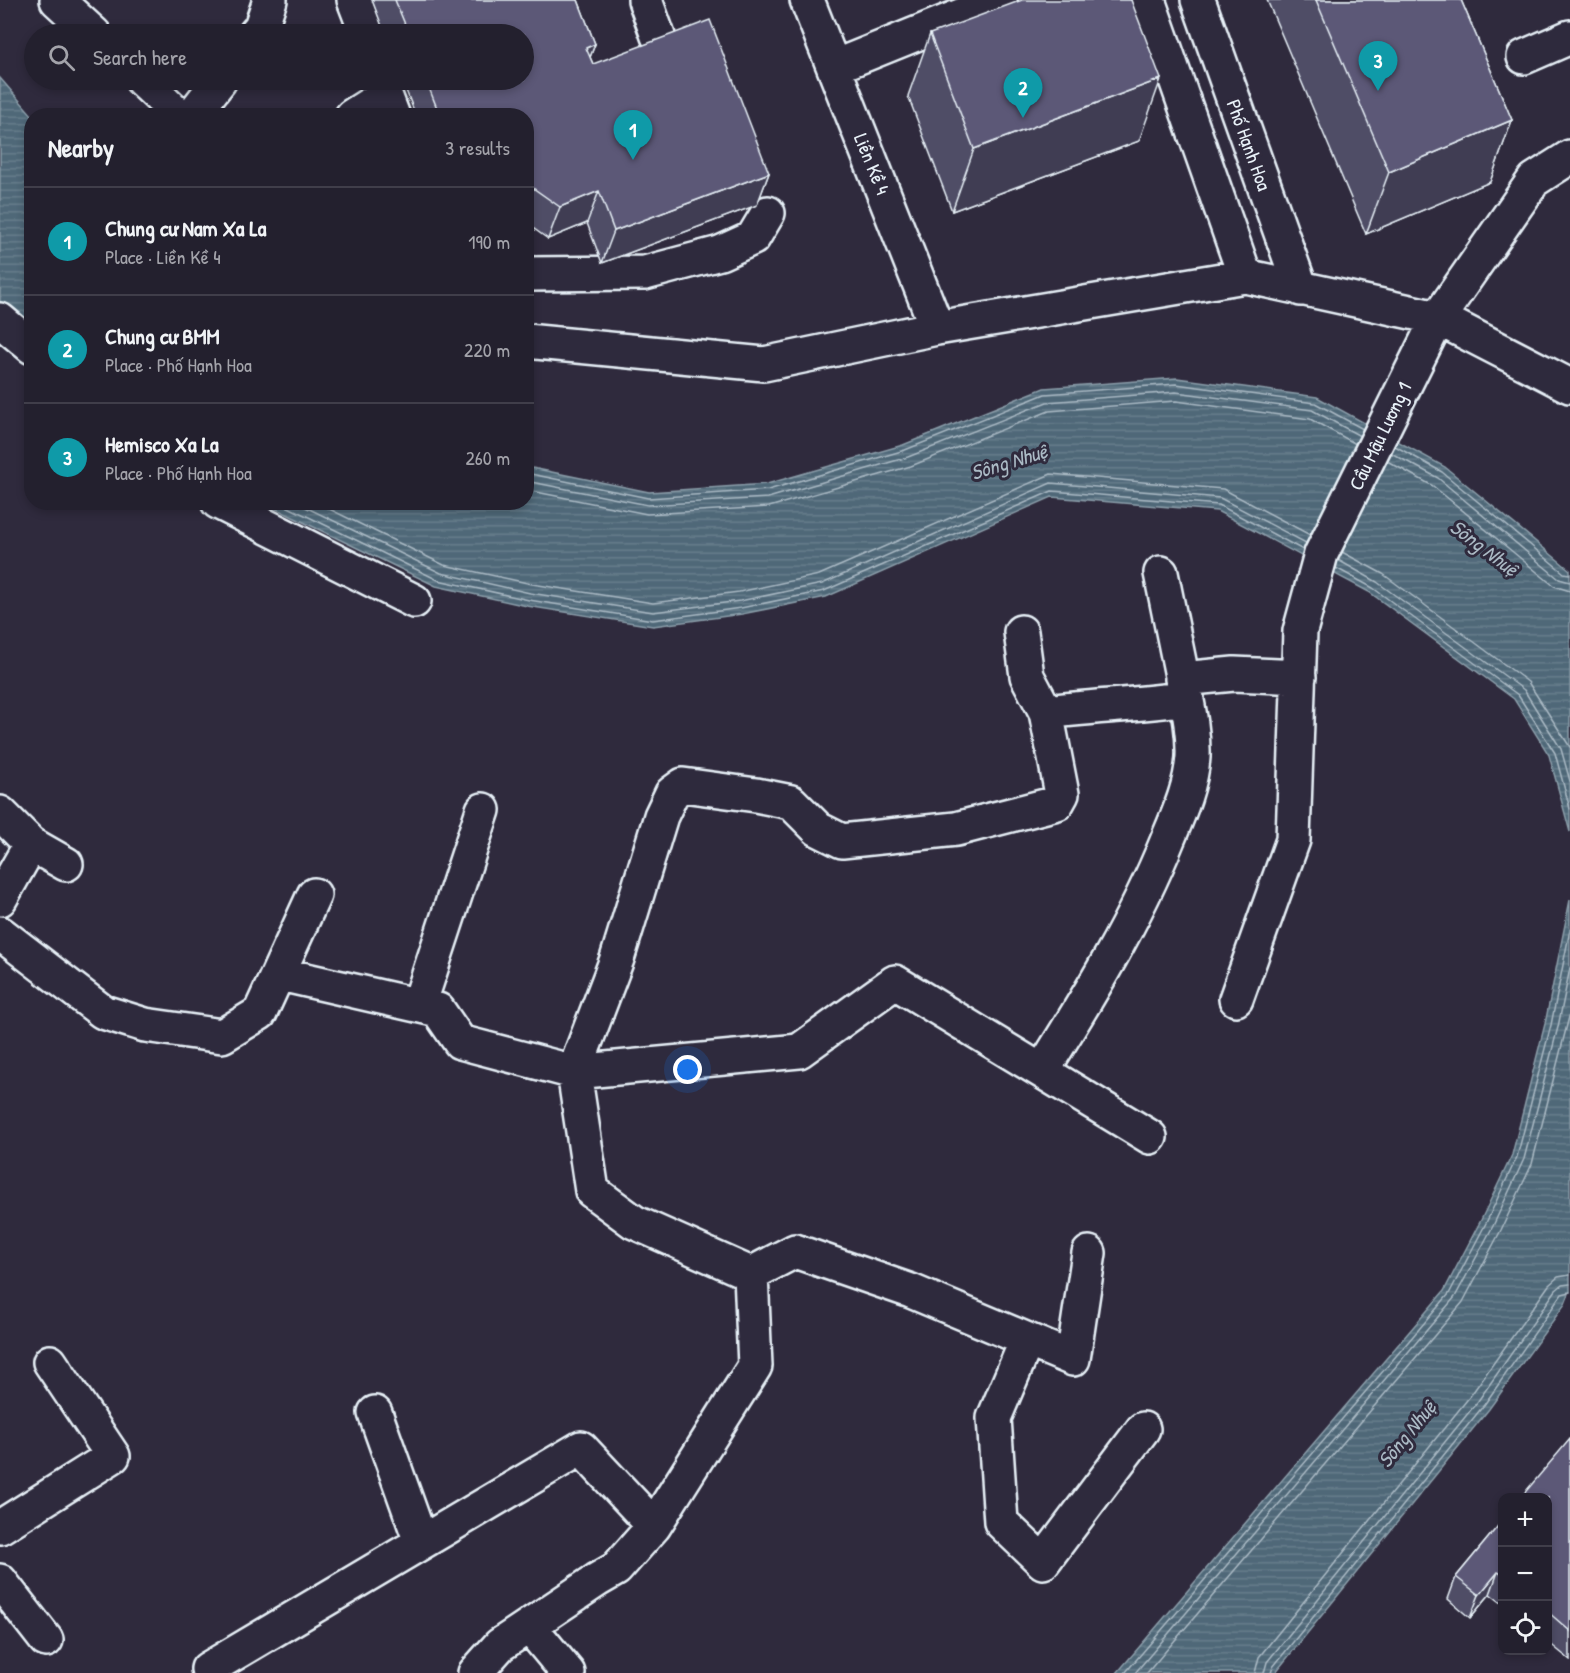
<!DOCTYPE html>
<meta charset="utf-8">
<style>
:root{--surface:#23202e;--page:#2f2d3a;--text:#f1f3f6;--muted:#a3a3aa;--line:#403e4a;--accent:#ea580c}
body{margin:0;font-family:"Patrick Hand",sans-serif;background:var(--page);color:var(--text)}
.controls{position:absolute;right:18px;bottom:18px;display:grid;overflow:hidden;border-radius:12px;box-shadow:0 3px 9px #0003}
.controls button{width:54px;height:54px;display:grid;place-items:center;padding:0;border:0;border-bottom:2px solid var(--line);background:var(--surface);color:var(--text);font:30px sans-serif}
.you{position:absolute;left:688px;top:1070px;width:21px;height:21px;margin:-15px;border:4px solid #fff;border-radius:50%;background:#1a73e8;box-shadow:0 0 0 9px #1a73e833}
.badge{display:grid;place-items:center;width:39px;height:39px;border-radius:50%;background:var(--accent);color:#fff;font-size:20px;font-weight:700}
.pin{position:absolute;translate:-50% -50px;filter:drop-shadow(0 2px 3px #0008)}
.pin::after{content:'';position:absolute;top:32px;width:21px;height:18px;background:inherit;clip-path:polygon(0 0,100% 0,50% 100%)}
.list{margin:0;padding:0;list-style:none}
h2{display:flex;justify-content:space-between;align-items:center;height:78px;margin:0;padding:0 24px;font-size:26px}
h2 small{font-size:20px;font-weight:400;color:var(--muted)}
.list li{display:grid;grid-template-columns:39px 1fr auto;gap:18px;align-items:center;box-sizing:border-box;height:108px;padding:0 24px;border-top:2px solid var(--line)}
.list b{display:block;font-size:22px;white-space:nowrap}
.list p{margin:0;font-size:20px;white-space:nowrap;color:var(--muted)}
.list em{font-size:20px;font-style:normal;color:var(--muted)}
.icon{flex:none;width:33px;height:33px;fill:none;stroke:currentColor;stroke-width:2;stroke-linecap:round;stroke-linejoin:round}
.map{position:relative;flex:none;width:1570px;height:1673px;overflow:hidden}
.search{position:absolute;background:var(--surface);box-shadow:0 3px 9px #0003;left:24px;top:24px;width:510px;height:66px;display:flex;align-items:center;gap:15px;box-sizing:border-box;padding:0 21px;border-radius:33px;color:var(--muted);font-size:22px}
.panel{position:absolute;background:var(--surface);box-shadow:0 3px 9px #0003;left:24px;top:108px;width:510px;height:402px;border-radius:24px}
.map>svg:first-child{display:block}
.water{fill:url(#water-rules);stroke:#8c9fab;stroke-width:1.5}
.lines{fill:none;stroke-linecap:round;stroke-linejoin:round}
.shore{stroke:#abbac5;stroke-width:1.5}
.minor-casing{stroke:#e8f1f8;stroke-width:38}
.minor{stroke:#2f2a3d;stroke-width:33}
.wall{fill:#4f4d66;stroke:#e8f1f8;stroke-width:1.5}
.shaded-wall{fill:#403e53;stroke:#e8f1f8;stroke-width:1.5}
.building{fill:#5c5977;stroke:#e8f1f8;stroke-width:1.5}
.labels{text-anchor:middle;stroke-width:6;stroke-linejoin:round;paint-order:stroke}
.street-label{font-size:20px;fill:#e8f1f8;stroke:#2f2a3d}
.water-label{font-size:21px;font-style:italic;fill:#abbac5;stroke:#2f2a3d}
</style>
<div class="map">
<svg width="1570" height="1673" viewBox="0 0 1570 1673">
<defs>
<pattern id="water-rules" width="6" height="5" patternUnits="userSpaceOnUse" patternTransform="scale(1.5)"><rect width="6" height="5" fill="#4f6878"/><path d="M0 2.5h6" fill="none" stroke="#687e8c"/></pattern>
</defs>
<rect width="100%" height="100%" fill="#2f2a3d"/>
<filter id="ink" filterUnits="userSpaceOnUse"><feTurbulence type="fractalNoise" baseFrequency=".0167" numOctaves="2"/><feDisplacementMap in="SourceGraphic" scale="12" xChannelSelector="R" yChannelSelector="G"/><feConvolveMatrix kernelMatrix="1 2 1 2 8 2 1 2 1" color-interpolation-filters="sRGB"/></filter>
<g filter="url(#ink)">
<path class="water" d="M0,78l32,37 -1,217 -31,-29z
M1177,378l140,19 128,70 125,103v262l-21,-77 -35,-56 -145,-107 -152,-81 -165,-14 -226,100 -84,17 -89,12 -126,-20 -91,-20 -172,-83 262,-1 1,-35 122,25 118,-8 136,-39 141,-57z
M1570,900v391l-5,13 -76,105 -214,264h-158l327,-382 37,-71 31,-65 33,-131z"/>
<g class="lines">
<path class="shore" d="M1395,446l47,26 122,101 6,1
M1391,453l47,25 121,101 11,3
M1387,461l46,25 121,100 16,5
M526,473l122,25 120,-8 137,-40 140,-56 131,-10 139,19 48,26
M526,481l122,24 120,-7 140,-41 139,-55 129,-10 136,18 48,26
M526,490l121,24 122,-7 142,-41 138,-55 127,-10 134,18 46,25
M278,502l160,78 91,20 124,20 88,-12 83,-17 228,-100 167,14 84,45
M295,502l146,71 89,20 123,19 87,-11 82,-17 229,-101 169,15 86,45
M315,502l129,63 88,19 121,19 86,-11 80,-17 232,-101 172,15 87,46
M1342,552l41,22 145,108 42,65
M1338,560l39,22 147,108 37,59 9,32
M1336,568l37,20 145,107 37,58 15,56
M1125,1673l324,-379 37,-71 31,-66 34,-132 19,-95
M1135,1673l320,-376 38,-71 31,-67 34,-132 12,-59
M1147,1673l316,-371 38,-72 31,-66 38,-151
M1255,1673l4,-16 212,-262 78,-110 9,-8 12,-2
M1264,1673l3,-11 211,-261 78,-111 6,-5 8,-1
M1271,1673l2,-6 211,-262 78,-111 8,-2"/>
<g class="minor-casing">
<path id="minor" d="M57,0l37,34
M354,0l13,34
M645,0l13,36
M807,0l130,328
M1148,0l97,276
M1198,0l103,289
M255,34l6,-7 9,-27
M1524,57l46,-20
M834,67l166,-67
M142,80l38,36
M192,116l28,-36
M352,116l33,-21 8,21
M526,274l119,-1 75,-20 33,-15 15,-25
M0,320l32,27
M526,341l238,23 173,-36 308,-52 193,42 132,68
M218,502l196,99
M1021,632l6,44 19,36
M1182,679l52,-5 65,3
M0,813l31,31 35,20
M0,899l31,-55
M0,933l103,79 42,13 77,11 38,-23 54,-118
M280,974l158,36 22,32 114,30 225,-21 96,-69 255,155
M1236,999l57,-159 7,-209 21,-77 117,-236 96,-138 36,-23
M419,1005l64,-195
M1042,1071c47,-75 93,-150 126,-232 11,-26 23,-53 25,-82 1,-28 -6,-55 -11,-81 -7,-35 -14,-69 -21,-103
M1089,1253l-16,106 -162,-68 -116,-40 -44,23 -117,-52 -42,-31 -18,-119 43,-113 44,-143 11,-23 11,-8 73,10 35,7 27,27 24,12 114,-12 101,-26 5,-9 -16,-82c47,-6 94,-7 141,-14
M1027,1340l-33,78 7,104 42,40 100,-133
M375,1413l46,129
M0,1527l113,-71 -63,-94
M0,1581l46,59
M529,1626l39,47
M208,1669l373,-221 73,78 101,-160 -4,-92
M475,1673l25,-28 97,-65 19,-11 38,-43"/>
</g>
<use href="#minor" class="minor"/>
</g>
<path class="wall" d="M372,0h206l17,44 -5,13 3,7 176,109 -12,32 -155,58 -15,-40 -39,16 -22,-16v-107h-110l-14,-36h122v-46h-139z
M1267,0h194l51,120 -22,62 -124,52z
M930,34l209,107 -187,70 -44,-115z
M1570,1439v221l-22,-18v-145z
M1503,1520v84l-13,-10 -20,24 -22,-19 8,-22z"/>
<path class="shaded-wall" d="M595,44l-12,32 3,-28z
M1161,79l-22,62 -187,70 22,-62z
M1512,120l-22,62 -124,52 23,-62z
M769,173l-12,32 -155,58 12,-32z
M599,191l-12,32 -39,16 12,-32z
M1498,1572l-8,22 -20,24 9,-23z"/>
<path class="building" d="M395,0h183l17,44 -9,4 7,16 117,-44 59,153 -155,58 -15,-40 -39,16 -34,-24v-67h-86l-14,-36h98v-46h-115z
M1022,0h109l30,79 -187,70 -44,-115z
M1316,0h145l51,120 -123,52z
M1570,1439v192l-22,-19v-115h-27z
M1503,1520v55l-5,-3 -19,23 -23,-18z"/>
</g>
<g class="labels">
<g class="street-label">
<text transform="translate(1249 145) rotate(70)" y="7">Phố Hạnh Hoa</text>
<text transform="translate(872 164) rotate(68)" y="7">Liền Kề 4</text>
<text transform="translate(1380 436) rotate(-64)" y="7">Cầu Mậu Lương 1</text>
</g>
<g class="water-label">
<text transform="translate(1009 462) rotate(-17)" y="7">Sông Nhuệ</text>
<text transform="translate(1484 548) rotate(37)" y="7">Sông Nhuệ</text>
<text transform="translate(1407 1434) rotate(-51)" y="7">Sông Nhuệ</text>
</g>
</g>
</svg>
<div class="controls">
<button>+</button>
<button>−</button>
<button><svg class="icon" aria-label="locate" viewBox="0 0 24 24"><circle cx="12" cy="12" r="6"/><path d="M12 2v4M12 18v4M2 12h4M18 12h4"/></svg></button>
</div>
<div class="you"></div>
<div class="pin badge" style="left:633px;top:160px;background:#0f9aa8">1</div>
<div class="pin badge" style="left:1023px;top:118px;background:#0f9aa8">2</div>
<div class="pin badge" style="left:1378px;top:91px;background:#0f9aa8">3</div>
<div class="search"><svg class="icon" aria-label="search" viewBox="0 0 24 24"><circle cx="10" cy="10" r="6"/><path d="M15 15l6 6"/></svg>Search here</div>
<section class="panel">
<h2>Nearby<small>3 results</small></h2>
<ul class="list">
<li><span class="badge" style="background:#0f9aa8">1</span><div><b>Chung cư Nam Xa La</b><p>Place · Liền Kề 4</p></div><em>190 m</em></li>
<li><span class="badge" style="background:#0f9aa8">2</span><div><b>Chung cư BMM</b><p>Place · Phố Hạnh Hoa</p></div><em>220 m</em></li>
<li><span class="badge" style="background:#0f9aa8">3</span><div><b>Hemisco Xa La</b><p>Place · Phố Hạnh Hoa</p></div><em>260 m</em></li>
</ul>
</section>
</div>
